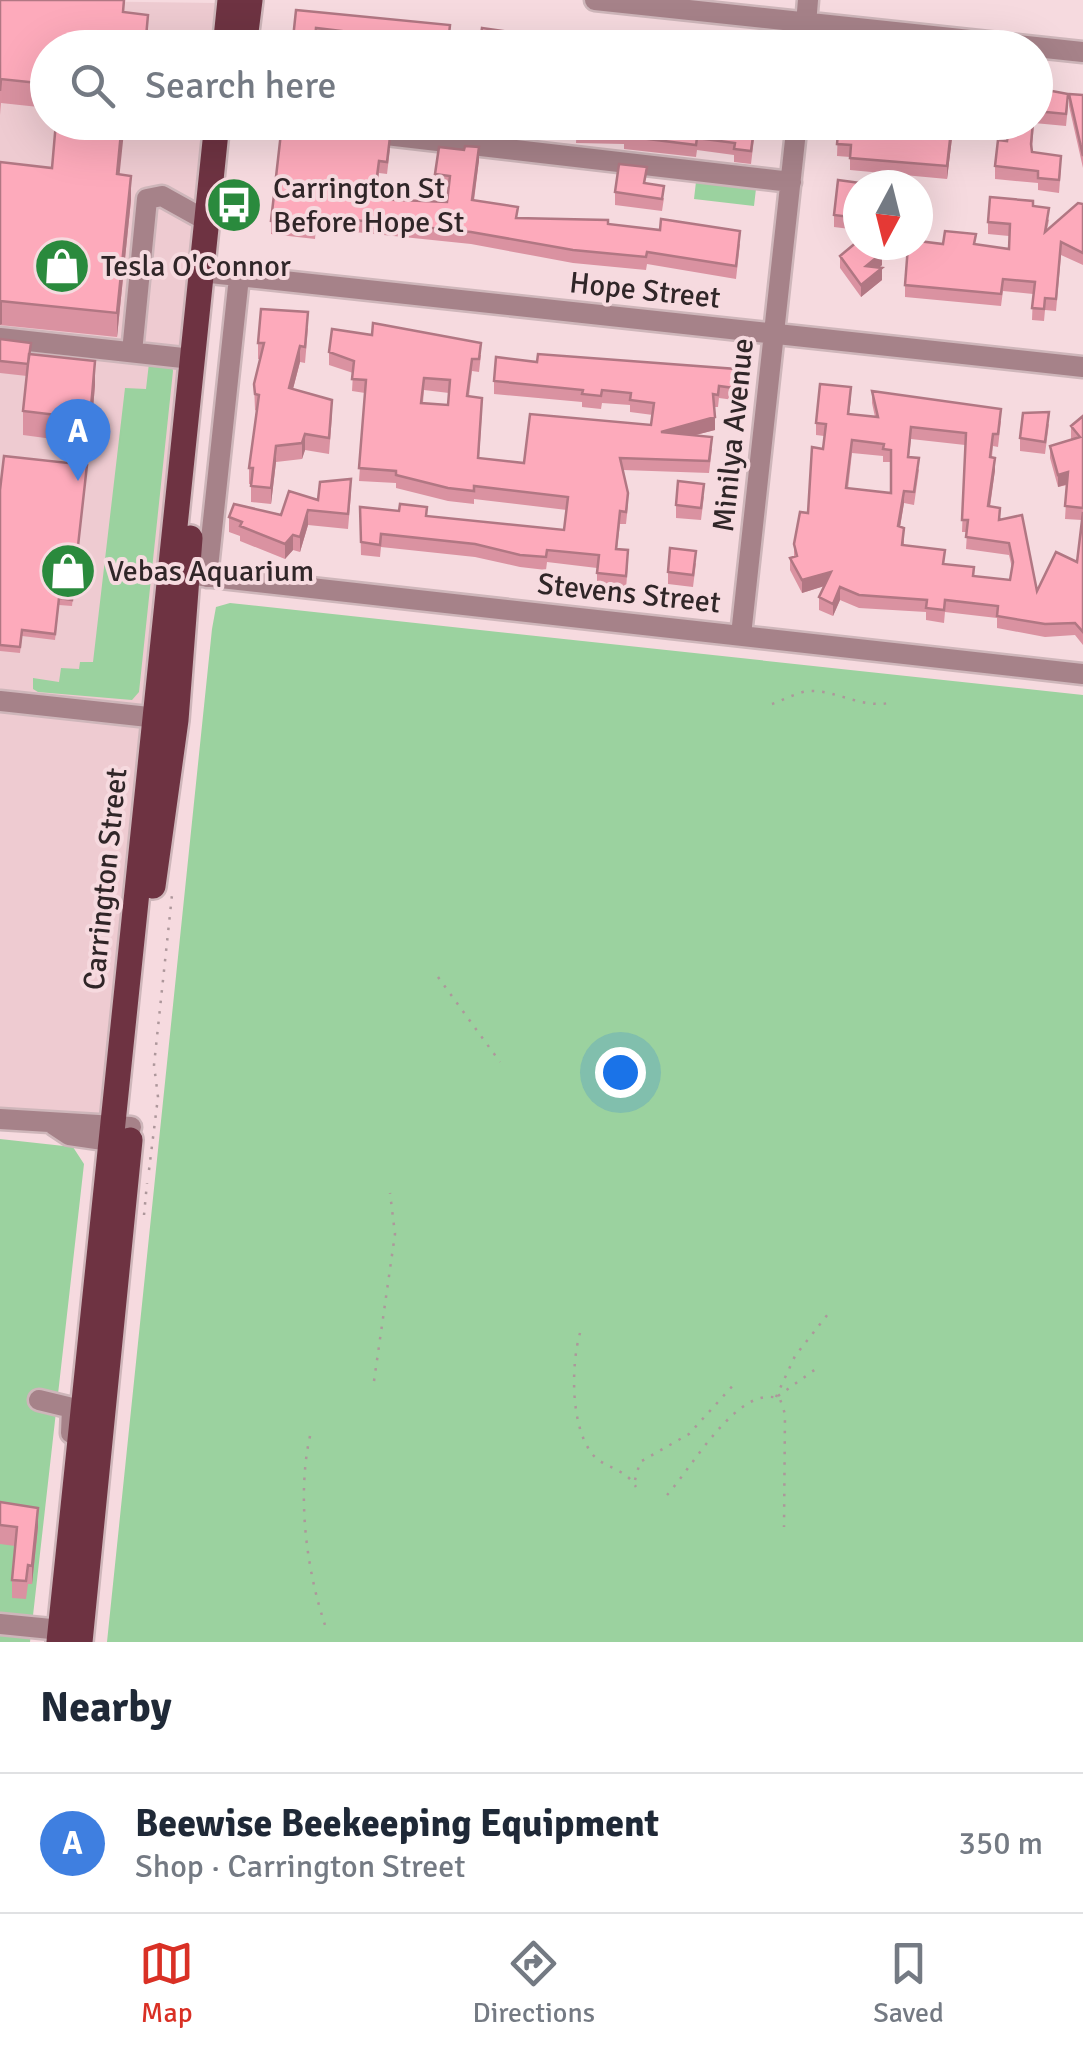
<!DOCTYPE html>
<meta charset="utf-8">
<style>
:root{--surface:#fff;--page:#f6f6f7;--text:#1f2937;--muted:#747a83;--line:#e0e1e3;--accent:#d93025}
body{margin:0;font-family:Signika,sans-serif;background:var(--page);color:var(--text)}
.compass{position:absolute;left:843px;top:170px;width:90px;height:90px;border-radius:50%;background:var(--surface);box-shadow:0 10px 40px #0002;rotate:187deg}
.you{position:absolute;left:620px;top:1072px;width:35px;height:35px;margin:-25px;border:8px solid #fff;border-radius:50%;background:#1a73e8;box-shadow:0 0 0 15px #1a73e833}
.badge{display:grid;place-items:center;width:65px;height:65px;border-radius:50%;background:var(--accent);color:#fff;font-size:32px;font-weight:700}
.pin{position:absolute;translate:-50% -82px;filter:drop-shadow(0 2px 5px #0008)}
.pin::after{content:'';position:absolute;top:52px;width:35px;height:30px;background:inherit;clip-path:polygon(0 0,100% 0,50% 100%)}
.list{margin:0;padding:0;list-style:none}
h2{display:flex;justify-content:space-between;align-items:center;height:130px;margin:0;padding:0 40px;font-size:42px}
h2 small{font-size:32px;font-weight:400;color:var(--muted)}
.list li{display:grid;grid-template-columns:65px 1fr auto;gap:30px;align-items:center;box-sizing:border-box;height:140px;padding:0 40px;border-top:2px solid var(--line)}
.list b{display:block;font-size:38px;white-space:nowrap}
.list p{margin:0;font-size:32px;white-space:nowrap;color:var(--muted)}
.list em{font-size:32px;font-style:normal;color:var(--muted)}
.icon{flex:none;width:55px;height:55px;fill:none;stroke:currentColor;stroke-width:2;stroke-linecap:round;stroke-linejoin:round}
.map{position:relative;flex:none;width:1083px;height:1642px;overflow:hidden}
.search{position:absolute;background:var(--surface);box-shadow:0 10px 40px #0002;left:30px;right:30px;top:30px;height:110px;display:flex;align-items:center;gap:25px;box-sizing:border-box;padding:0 35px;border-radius:55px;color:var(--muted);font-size:38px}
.sheet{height:270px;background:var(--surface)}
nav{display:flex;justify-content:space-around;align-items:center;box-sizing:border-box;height:140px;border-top:2px solid var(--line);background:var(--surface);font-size:28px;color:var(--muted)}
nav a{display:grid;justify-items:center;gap:5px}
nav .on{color:var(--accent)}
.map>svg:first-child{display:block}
.built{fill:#eecbd1}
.green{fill:#9bd29f}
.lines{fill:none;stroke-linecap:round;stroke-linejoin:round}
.minor-casing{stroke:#ceb6ba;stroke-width:25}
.major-casing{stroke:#ceb6ba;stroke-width:30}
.path{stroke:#ad979b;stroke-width:2.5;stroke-dasharray:2.5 8;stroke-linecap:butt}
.minor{stroke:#a68289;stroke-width:20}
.major{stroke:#6e3342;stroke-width:25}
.wall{fill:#da92a1;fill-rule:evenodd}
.shaded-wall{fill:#b17783}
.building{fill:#fdaabb;stroke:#b17783;stroke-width:2.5;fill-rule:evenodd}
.labels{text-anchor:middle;stroke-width:8;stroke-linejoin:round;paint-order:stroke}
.poi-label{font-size:30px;fill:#302628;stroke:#f6dadf;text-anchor:start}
.street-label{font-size:30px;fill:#302628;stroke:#f6dadf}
</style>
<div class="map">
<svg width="1083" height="1642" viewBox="0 0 1083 1642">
<rect width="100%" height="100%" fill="#f6dadf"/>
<path class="built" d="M0,0l215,3 -4,44 -163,1v74l155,1 -102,996 -101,-12z"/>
<path class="green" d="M697,173l60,7 -3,26 -60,-7z
M149,363l23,2 1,6 -34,321 -7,8 -94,-8 -5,-3v-11l26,4 2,-14 18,1 1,-7h13l32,-274 21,1z
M230,603l853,92v947h-976l105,-1013 4,-22z
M0,1139l73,8 11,17 -54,478h-30z"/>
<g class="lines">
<g class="minor-casing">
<path id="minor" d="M595,0l488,52
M804,48l4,-48
M274,122l517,60
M201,272l882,95
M0,338l192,21
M132,352l15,-153 15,-3 45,25
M176,573l907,101
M207,577l32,-300
M741,635l56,-513
M0,701l167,18
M0,1119l131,8
M54,1125l15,10 55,8
M39,1400l33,8 -1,25
M0,1624l61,6"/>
</g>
<g class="major-casing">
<path id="major" d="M225,48l5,-48
M244,48l6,-48
M153,886l23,-166 14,-182
M59,1642l158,-1520
M80,1642l50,-502"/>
</g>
<path class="path" d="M772,704c12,-4 25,-12 37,-13 29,-1 54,19 84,11
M438,977l62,85
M149,1170l9,-73 -4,-32 18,-170
M144,1215l3,-32
M580,1333c-9,32 -10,94 13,122 13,14 32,13 43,32
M374,1381l21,-147 -5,-41
M778,1396l42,-30
M776,1397l19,-41 33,-42
M310,1436c-13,59 -4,132 15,189
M635,1480l5,-18 49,-28 48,-53
M667,1495c24,-26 72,-113 113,-96l5,15 -1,113"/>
<use href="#minor" class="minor"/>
<use href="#major" class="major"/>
</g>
<path class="wall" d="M0,0l125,12 23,27 -100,9v60l-47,-5 -1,12z
M296,10l154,28 -1,10h-75l-58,-8z
M1036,88l32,18 -2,20 -32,-3 -2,25v4l29,16 -2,25 -21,-3v-7l-43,-4v-13l12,-25 5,-7 1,-10 -8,-1 31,-1z
M1069,94l14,1v73l-14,-62z
M481,122h34l-1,14 -33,-4z
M577,122h179l-5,42 -17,-2v-7l-37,-5 -1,7 -72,-8v-5l-48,-1z
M834,122h120l-7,57 -97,-9v-13l-13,-1 1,-29 -4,-1z
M390,149l-3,25 -8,-1 -3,26 71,3 2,-14 -14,-2v-12l44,-14 -5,41 44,17 90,6 132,20 -4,35 -89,-15 -1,6 -73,-7 -102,-19 -155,-16 -1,11 -44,-5v-13z
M0,162l119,13 12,25 -14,137 -117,-12z
M858,185v45l-24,-3v-12z
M615,192l49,6 -2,13 -47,-6z
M1083,204v61l-22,-10 -5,56 -11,-1 -1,11 -12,-1 1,-26 -30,-3 -2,15 -96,-9v-12l9,-39 29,-2 33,1 33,4v-13l-21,-2v-12l45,-16 16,14 -2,10z
M840,256l42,9 -2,2 2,13 -21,17 -21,-29z
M308,328l-3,35 -5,-1 -7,27 39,27 -3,38 -24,-4 -3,9 -26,3 -5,42 -20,-2v-18h-2v-16l8,-57 -2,-1 -1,-26 6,-25h-2v-16z
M0,339l95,46 -5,59 -67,-9v-24l4,-35 -27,-3z
M329,352l152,3 -2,17 -7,-1 -3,25 13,14 -3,49 45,4 127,-38 2,-10 -23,-3v-7l-28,-2 -1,6 -19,-2v-5l-88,-8v-13l242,1 -2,18 -15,-2 -1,9h-4l1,23 -20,5 17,14 -3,24 -86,-3 5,35 -2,19h-6l-3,25 11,14 -2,26 -29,-3v-18l-50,-6 -1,8 -26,-3 -45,-10 -94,-10 -1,10 -19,-2 -1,-48 67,9 137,14 3,-20 -93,-11v5l-26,-3 -52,-13v-5l-37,-2 6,-88 -13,-2 1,-18 -24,-8zM424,390l25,3 -1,12 -25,-2z
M872,391l129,30 -3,26 -5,-1 -1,11 3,13 -5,37 10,12 37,72 40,-29 5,-42 -17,-1 2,-34 -9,2 -8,-29v-12l21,-6v-14l12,-10v229l-8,-10 -30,2 -48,-9v-10l-52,-6 -1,11 -18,-3v-8l-67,-4 -19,-8 -7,16 -14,-6v-13l5,-11 -22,7 -12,-23v-12l4,-1v-13l14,-31 15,-64 1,-13 -8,-1v-12l35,-24 -2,15 26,3 -3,-14zM911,439l54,6 -3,87h5l-1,17 43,6 3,13 -2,12 -36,-4 -70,-31v-5l-4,-13 4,-24 10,2 5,-35 -10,-13zM852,453l31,3v6h8v31l-43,-4z
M1049,424l-4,30 -25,-3v-13z
M87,465l-15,141 -13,-1 -4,35 -33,-4 -2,17 -20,-2v-161z
M351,494l-3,35 -40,-4 -8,27 -7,-2 -8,9 -45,-18v-5l-11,-4v-15l52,-2 37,-15z
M704,496l-3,24 -25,-2v-13z
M696,563l-3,24 -25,-3v-12z
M0,1502l38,25 -6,57h-4l-2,15 -14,-1v-18l3,-34 -15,-2z"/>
<path class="shaded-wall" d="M148,15v24l-1,9h-2z
M122,122h3l-8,77v-25z
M952,122h2l-7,57v-13z
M479,147v13l-7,53v-13z
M131,176v24l-14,137v-24z
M882,253v12l-16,14v-13z
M882,268v12l-21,17v-12z
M2,300v24l-2,1v-24z
M300,346v16l-11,42v-16z
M95,361v24l-5,59v-25z
M715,417v13l-54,14v-12z
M305,434v16l-3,9v-16z
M276,446v16l-5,42v-16z
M995,458v12l-7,49v-13z
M1068,472v12l-10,3v-12z
M904,491v12l-6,36v-13z
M308,510v15l-8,27v-15z
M293,535v15l-8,9v-15z
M831,572v12l-29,9v-13z
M840,587v13l-7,16v-12z
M38,1508v19l-6,57v-18z"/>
<path class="building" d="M0,0h124l-1,12 25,3 -3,33h-97v36l-47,-5 -1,12z
M296,10l154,15 -2,19 -132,-16 -2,20h-22z
M482,28l92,13 -1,7h-94z
M649,40l61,8h-108l1,-6 45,5z
M1036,88l32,6 -2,20 -30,-3z
M1069,94l14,1v61z
M56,122h66l-5,52 14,2 -14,137 -117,-12v-139l52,6z
M577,122h178l-4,29 -17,-2 1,-6 -38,-5 -1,7 -72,-9 1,-5h-49z
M839,122h113l-5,44 -97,-8 1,-13 -14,-1z
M1013,122h20l-2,22 1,8 29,4 -2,24 -21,-2v-7l-43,-5 3,-26 9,1 1,-7h4z
M282,124l108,13 -3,25 -8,-1 -5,38 73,3 3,-26 -15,-2 4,-27 25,3 1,-4 14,1 -7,53 46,7 -2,11 92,2v4l52,6 1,-11 79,12 -4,35 -89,-14 -1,5 -73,-7 -102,-18 -155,-16 -1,10 -44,-5z
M619,164l28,3 -3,16 20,3 -2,13 -47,-7z
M838,180l37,5h-17v33l-24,-3z
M990,197l43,4v5l16,2 -4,24 33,-29 5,1v49l-22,-11 -5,57 -11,-1 -1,11 -12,-1 3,-26 -32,-3 -2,15 -96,-9 3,-39 10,-1v-4l25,3 2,-13 31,3 -2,10 35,5 1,-25 -22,-2z
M858,241v4h18l6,8 -16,13 16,2 -21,17 -21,-29z
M261,309l47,3 -3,35 -5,-1 -11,42 43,12 -3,38 -24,-4 -3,9 -26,3 -5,42 -20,-2 2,-18h-4l10,-73 -4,-1 -1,-10 10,-41h-6z
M373,323l108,20 -2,16h-7l-5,37 15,2 -4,60 46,5 6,-49 121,11 3,-22 -24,-3 1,-7 -29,-3 -1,6 -19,-2 1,-4 -89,-9 2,-24 41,5 1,-8 198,15 -2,19 -15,-2 -1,9 -5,-1 2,23 -54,15 51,5 -3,24 -89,-3 8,35 -2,19 -6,-1 -4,38 12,1 -2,26 -29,-3 2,-18 -52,-5 -1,7 -26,-2 -45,-11 -94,-10 -1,11 -19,-3 -1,-35 39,4 1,-7 27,3 -1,9 138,14 4,-33 -94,-11v5l-26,-3 -52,-13v-4l-37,-3 7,-88 -14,-1 2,-18 -25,-9 3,-23 40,6zM424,378l26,2 -2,25 -27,-2z
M0,339l31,4 -3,21 -28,-3z
M29,354l66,7 -5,58 -67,-8z
M820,384l31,3 -3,27 30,3 -6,-26 129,18 -3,25h-5l-3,23 5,1 -7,48 12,2 -1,12 23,-5 15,76 19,-39 21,10 6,-50v120l-8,-9 -30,1 -48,-8 1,-10 -53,-6 -1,10 -18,-2 1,-8 -68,-5 -19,-8 -7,17 -14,-7 12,-25 -29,8 -12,-22 7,-2 -3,-12 6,-32 8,1 4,-66 11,2 3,-25 -10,-1zM911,427l55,6 -4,87h6l-2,17 43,6 4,19 -3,18 -37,-4 1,-9 -31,-3 2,-14 -43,-5 2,-17 -6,-2 6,-35 10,1 5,-34 -11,-1zM852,440l32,4 -1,5 8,1v43l-45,-5z
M1049,412l-4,30 -25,-4 3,-25z
M1083,416v92l-18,-2 3,-34 -10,3 -8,-29 30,-9 -9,-11z
M4,456l83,9 -15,135 -13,-2 -4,36 -33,-4 -2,17 -20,-2v-155z
M351,479l-3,35 -40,-4 -8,27 -7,-2 -8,9 -45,-18 2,-4 -13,-5 5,-13 47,11 8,-24 29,9 2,-18z
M678,481l26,3 -3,24 -25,-3z
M670,548l26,3 -3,24 -25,-3z
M0,1502l38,6 -6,58 -4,-1 -2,16 -14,-1 5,-53 -17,-2z"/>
<defs>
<g id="bus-disc" transform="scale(2.875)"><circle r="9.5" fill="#2a8a3d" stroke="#f6dadf"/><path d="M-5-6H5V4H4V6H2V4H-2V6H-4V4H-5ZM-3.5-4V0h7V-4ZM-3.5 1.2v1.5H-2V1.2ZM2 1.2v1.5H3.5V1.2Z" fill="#fff"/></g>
<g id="shop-disc" transform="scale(2.875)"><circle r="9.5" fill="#2a8a3d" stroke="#f6dadf"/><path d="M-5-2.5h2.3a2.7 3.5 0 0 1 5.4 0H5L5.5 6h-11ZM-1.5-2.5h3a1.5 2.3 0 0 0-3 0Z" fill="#fff"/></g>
</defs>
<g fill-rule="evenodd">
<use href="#bus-disc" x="234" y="205"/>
<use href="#shop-disc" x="62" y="266"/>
<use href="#shop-disc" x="68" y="571"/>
</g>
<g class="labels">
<g class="poi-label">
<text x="273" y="198">Carrington St<tspan x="273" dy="34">Before Hope St</tspan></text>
<text x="101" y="276">Tesla O'Connor</text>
<text x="107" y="581">Vebas Aquarium</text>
</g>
<g class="street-label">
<text transform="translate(645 290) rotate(6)" y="10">Hope Street</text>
<text transform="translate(733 435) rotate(-84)" y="10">Minilya Avenue</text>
<text transform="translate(629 593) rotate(6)" y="10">Stevens Street</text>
<text transform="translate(105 879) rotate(-84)" y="10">Carrington Street</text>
</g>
</g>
</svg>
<svg class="compass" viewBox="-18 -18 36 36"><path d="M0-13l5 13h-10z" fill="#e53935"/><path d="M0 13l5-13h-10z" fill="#747a83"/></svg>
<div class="you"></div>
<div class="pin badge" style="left:78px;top:481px;background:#3f7fe0">A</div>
<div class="search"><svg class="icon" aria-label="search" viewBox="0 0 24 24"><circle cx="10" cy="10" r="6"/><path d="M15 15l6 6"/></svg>Search here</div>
</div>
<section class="sheet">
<h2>Nearby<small></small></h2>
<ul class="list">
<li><span class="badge" style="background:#3f7fe0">A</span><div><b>Beewise Beekeeping Equipment</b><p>Shop · Carrington Street</p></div><em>350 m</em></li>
</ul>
</section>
<nav>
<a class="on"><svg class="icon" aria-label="map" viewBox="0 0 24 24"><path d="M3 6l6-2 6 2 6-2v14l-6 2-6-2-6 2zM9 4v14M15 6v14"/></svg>Map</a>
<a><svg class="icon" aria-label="directions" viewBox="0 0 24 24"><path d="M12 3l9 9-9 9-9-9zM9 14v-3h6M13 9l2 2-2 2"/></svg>Directions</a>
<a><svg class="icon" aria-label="saved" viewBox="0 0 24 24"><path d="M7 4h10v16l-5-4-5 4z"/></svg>Saved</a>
</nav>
